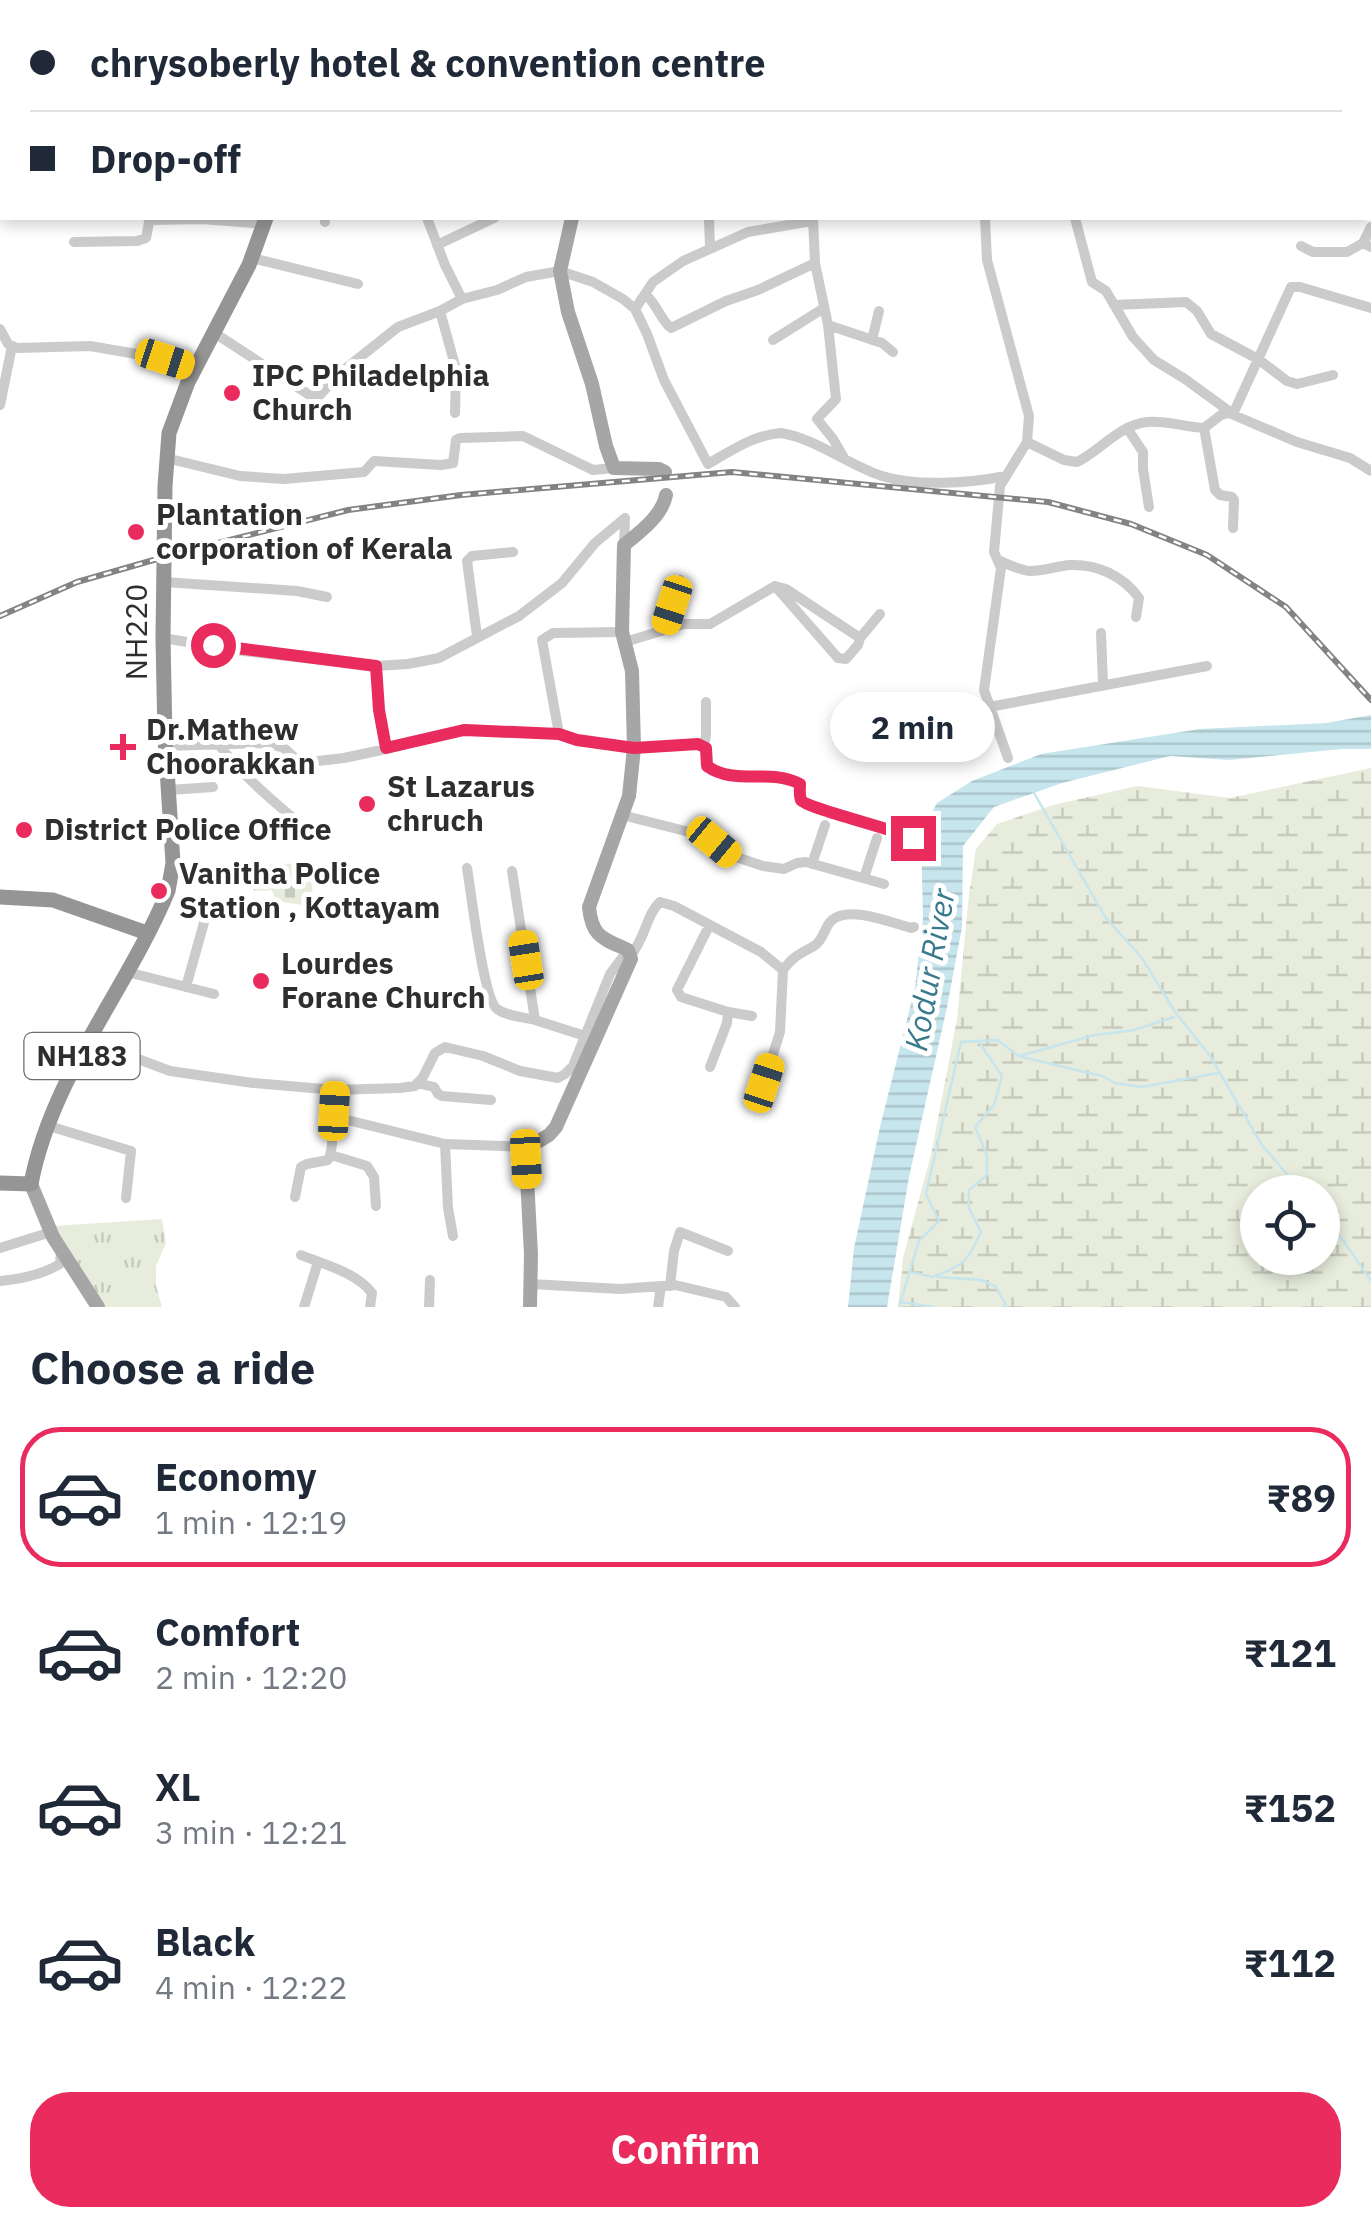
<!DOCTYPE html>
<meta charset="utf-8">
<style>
:root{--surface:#fff;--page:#f2f2f3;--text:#1f2937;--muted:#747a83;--line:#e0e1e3;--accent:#e92c5d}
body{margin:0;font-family:"IBM Plex Sans",sans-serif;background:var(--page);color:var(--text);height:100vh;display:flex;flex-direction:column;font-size:38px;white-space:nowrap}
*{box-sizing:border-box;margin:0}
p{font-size:32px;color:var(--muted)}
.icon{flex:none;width:55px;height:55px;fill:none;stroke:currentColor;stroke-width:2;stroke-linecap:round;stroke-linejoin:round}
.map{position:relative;height:1307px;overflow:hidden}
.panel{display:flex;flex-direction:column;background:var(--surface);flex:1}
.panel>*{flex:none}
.hud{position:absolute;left:0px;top:0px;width:1372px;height:220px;box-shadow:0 5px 15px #0003;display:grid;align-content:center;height:220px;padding:0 30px;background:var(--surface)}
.fabs{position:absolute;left:1240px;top:1175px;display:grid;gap:20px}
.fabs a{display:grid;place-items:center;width:100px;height:100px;border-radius:50%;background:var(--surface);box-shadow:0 5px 15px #0003;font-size:50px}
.end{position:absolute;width:45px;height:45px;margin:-22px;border:12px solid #e92c5d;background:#fff;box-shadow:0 0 0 5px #fff}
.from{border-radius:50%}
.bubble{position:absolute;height:70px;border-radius:35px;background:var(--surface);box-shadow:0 5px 15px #0003;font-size:32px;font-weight:700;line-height:70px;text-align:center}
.car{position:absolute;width:30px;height:60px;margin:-30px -15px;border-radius:12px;box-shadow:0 0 8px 2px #0007;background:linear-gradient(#f5c518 24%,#345 0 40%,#f5c518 0 76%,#345 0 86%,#f5c518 0)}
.hud b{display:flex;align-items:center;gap:35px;height:95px;font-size:38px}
.hud b+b{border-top:2px solid var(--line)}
.hud i{width:25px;height:25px;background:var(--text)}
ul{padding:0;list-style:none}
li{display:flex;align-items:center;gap:30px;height:140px;margin:0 20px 15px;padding:0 10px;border:5px solid transparent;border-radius:40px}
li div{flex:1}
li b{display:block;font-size:38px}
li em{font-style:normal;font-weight:700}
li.current{border-color:var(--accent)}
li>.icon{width:90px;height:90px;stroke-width:1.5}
h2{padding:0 30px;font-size:45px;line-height:120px}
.primary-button{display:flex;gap:20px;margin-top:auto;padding:20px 30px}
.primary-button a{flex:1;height:115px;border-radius:40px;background:var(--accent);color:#fff;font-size:40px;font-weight:700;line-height:115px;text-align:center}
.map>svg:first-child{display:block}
.grass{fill:url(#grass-tufts)}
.wetland{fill:url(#wetland-marsh);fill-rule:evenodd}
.cemetery{fill:url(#cemetery-stones)}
.water{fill:url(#water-rules)}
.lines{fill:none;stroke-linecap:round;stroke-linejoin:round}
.stream{stroke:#c7e5ec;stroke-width:2.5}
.minor{stroke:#cbcbcb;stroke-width:10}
.major{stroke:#a6a6a6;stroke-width:14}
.highway{stroke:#959595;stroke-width:15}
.rail-casing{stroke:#838383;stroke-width:6}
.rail{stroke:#fff;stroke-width:2.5;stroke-dasharray:8;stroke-linecap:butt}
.route{stroke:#e92c5d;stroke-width:12}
.poi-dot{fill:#e92c5d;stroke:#fff;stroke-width:4}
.labels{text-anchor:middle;stroke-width:10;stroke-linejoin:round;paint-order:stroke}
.shield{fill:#fff;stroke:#6d6d6d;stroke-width:2.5}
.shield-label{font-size:28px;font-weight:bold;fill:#2e2e2e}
.poi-label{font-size:30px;font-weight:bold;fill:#2e2e2e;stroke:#fff;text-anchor:start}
.street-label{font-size:30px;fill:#2e2e2e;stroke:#fff}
.water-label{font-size:32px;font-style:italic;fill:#387a8c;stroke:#fff}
</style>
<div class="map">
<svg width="1371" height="1307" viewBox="0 0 1371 1307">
<defs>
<pattern id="grass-tufts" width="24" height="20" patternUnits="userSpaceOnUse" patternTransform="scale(2.5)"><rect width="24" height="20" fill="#e7ecdc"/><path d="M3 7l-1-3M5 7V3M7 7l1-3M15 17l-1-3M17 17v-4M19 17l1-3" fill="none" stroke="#c6cbbd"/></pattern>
<pattern id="wetland-marsh" width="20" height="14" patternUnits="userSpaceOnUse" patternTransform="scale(2.5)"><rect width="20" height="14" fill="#e7ecdc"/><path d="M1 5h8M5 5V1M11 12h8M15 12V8" fill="none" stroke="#c6cbbd"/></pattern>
<pattern id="cemetery-stones" width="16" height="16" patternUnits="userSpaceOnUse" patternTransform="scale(2.5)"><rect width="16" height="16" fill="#e7ecdc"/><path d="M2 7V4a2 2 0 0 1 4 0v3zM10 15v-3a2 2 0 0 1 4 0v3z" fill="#c6cbbd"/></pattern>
<pattern id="water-rules" width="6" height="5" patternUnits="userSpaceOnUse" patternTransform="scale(2.5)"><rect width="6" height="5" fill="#c7e5ec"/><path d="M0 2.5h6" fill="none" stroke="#abc5cb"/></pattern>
</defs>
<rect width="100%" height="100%" fill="#fff"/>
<path class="grass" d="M162,1219L166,1243L156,1266V1286L162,1307H105L53,1226Z"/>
<path class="wetland" d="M1371,768V1307H898L903,1258L931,1155L957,1019L969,895L976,849L997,824L1053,805L1137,786L1230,798ZM1258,1192H1322V1258H1258Z"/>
<path class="cemetery" d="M309,863L314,902L310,906L276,901L272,890L254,891L250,865Z"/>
<path class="water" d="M1371,715V749H1342L1229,760L1170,756L1062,783L994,807L963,846L962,927L947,1007L909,1177L887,1307H848L854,1248L880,1127L915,988L923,918L921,832L937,803L972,781L1041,754L1200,729L1326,723Z"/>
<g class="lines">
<path class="stream" d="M1034,793L1105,917L1142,958L1175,1012L1210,1056L1262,1145L1302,1192
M1022,1057L1102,1076L1115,1083L1142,1087L1218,1073
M1322,1216L1343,1240L1371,1281
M909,1272L929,1276
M932,1277C964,1266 967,1262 981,1232L969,1208V1190L987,1175V1155L975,1127L994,1105L1002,1076L979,1042
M937,1277L981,1280L996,1287L1007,1307
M901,1302L933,1307
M899,1307L919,1241L939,1221L926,1194L961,1042L997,1040L1019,1056L1095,1035L1134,1030L1174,1017"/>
<path class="minor" d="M10,0L11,2
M699,0V2
M809,0V2
M1104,0V2
M485,2L486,0
M906,2V0
M1329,2V0
M0,39L2,38
M0,113H2
M1370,125L1371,127
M427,218L445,265L462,299
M709,218L710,248
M813,218L815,263L828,325L836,399L817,419L833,439L843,456
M985,218L987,260L1029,416L1027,442L1000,486L994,552L1001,568L984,690L1008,758
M1075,218L1092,282L1106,291L1133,337L1154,360L1185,379L1233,414L1291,287H1300L1371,308
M325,222V218
M1371,227L1363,243L1371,247
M74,242L137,241L146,238L149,222L151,220L202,219L264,224
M437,245L494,218
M1301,246L1313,252H1347L1363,243
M252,258L358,284
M645,294C657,304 660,319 671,328L726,301L758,290L815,263
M1114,305L1186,302L1197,311L1211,334L1258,359L1287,381L1297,384L1333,375
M635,309L653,282L683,261L748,232L812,221
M440,311L456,369L455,413
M828,325L882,343L893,352
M0,329L8,344L17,348L90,346L165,359L195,369
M213,332L311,396L320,395L340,373L398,327L440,311L462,299L497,290L526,277L560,271L593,282L623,299L635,309L647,334L664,380L708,464C732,450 754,435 781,433C817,439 848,465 882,476C917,487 970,483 1006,476
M773,340L824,308
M872,340L879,311
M0,405L12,346
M1127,428L1143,452V469L1149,507
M1204,428L1215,490L1220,495L1232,497L1234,500L1233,528
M1027,442L1064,460L1077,462C1100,451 1119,425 1147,422C1165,420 1185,427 1204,428L1221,415L1229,413L1297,442L1350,458L1371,471
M166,458L240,476L284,479L364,472L374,461L441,465L453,463L456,440L460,438L523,436L593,470L614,468
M1000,561C1010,565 1019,570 1030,571C1044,571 1057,566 1070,565C1098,564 1123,576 1139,598L1136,617
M164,582L297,591L327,597
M664,629L680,580
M1101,633L1103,684
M477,636L467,561L472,556L513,552
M163,638L234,650L376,666L408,664L439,658L519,616L562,583L595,543L625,518L624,545
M860,638L880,614
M625,642L684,624H710L775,586L786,589L854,634L860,638L858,645L846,659L838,658L775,586
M376,666L379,710L386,749L464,729L559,734L577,741L634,748L699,744L706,748L707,766C735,787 771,768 799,784C800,790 799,795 801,800C806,808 896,830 913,838
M989,707L1207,666
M559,734L542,640L553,633L622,632
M219,745C245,779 279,806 312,834
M165,746L266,743L284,748L300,763L344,758L386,749
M704,746L706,735V702
M169,790L213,787
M622,815L701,835L730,855L763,866L784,869L797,863L806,862L884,884
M812,864L825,825
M467,868C471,890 483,999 497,1009C506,1016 524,1017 535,1020
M512,871L535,1020L585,1036
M864,878L877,838
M709,926L677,990L681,997L728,1012L727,1023L710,1067
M631,955C646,937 646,915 660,902L674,906L761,952L783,970C792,957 801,953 814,946C824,940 824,927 832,920C849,905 892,923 911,928L914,927
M127,972L214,994
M186,987L205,919
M728,1012L752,1016
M90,1041L170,1071L253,1083L335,1090L400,1088L415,1086L423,1077L435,1053L445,1047L483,1056L520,1071L558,1078L565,1074L573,1066L610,974L628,950
M417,1083L434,1087L438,1094L442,1096L491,1100
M764,1083L780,1032L783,970
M335,1090L334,1111L339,1118L445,1144L529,1147
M49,1126L131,1151L126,1198
M445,1144L448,1208L453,1236
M331,1155L367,1166L374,1177L376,1206
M295,1197L301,1167L307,1164L328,1160C335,1147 330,1131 336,1117
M0,1248L51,1232
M301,1255C325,1265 356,1272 372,1293L370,1307
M0,1281C22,1279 41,1275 60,1264L61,1250
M531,1284L620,1289L675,1285L726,1297L735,1307
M670,1286L674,1251L680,1232L728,1251
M304,1307L318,1262
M429,1307L430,1280
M658,1307L661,1286"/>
<path class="major" d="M628,0L630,2
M593,2V0
M1032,2L1035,0
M572,218L560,271L568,312L592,384L606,446L614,468L659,469L665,472
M31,1184L53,1237L98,1307
M530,1307L531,1254L526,1159L529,1147L549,1135L556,1127L631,959L628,950C602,938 592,937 589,907L629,796L634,748L632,671L622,632L624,545C640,532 662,516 666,495"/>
<path class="highway" d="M300,2L301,0
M0,897L53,900L147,933
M0,1183L31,1184C51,1077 127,990 168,891L173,863L165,738L163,638L165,486L169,433L188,382L249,265L266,218"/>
<g class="rail-casing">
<path id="rail" d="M0,616L77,582L178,553L348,510L461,495L732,472L1048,502L1131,524L1207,555L1286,607L1371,700"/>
</g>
<use href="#rail" class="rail"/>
</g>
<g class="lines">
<path class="route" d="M213,645L376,666L379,710L386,748L464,730L559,734L577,740L634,748L698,744L706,748L707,766C735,786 770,768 800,784C800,789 799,795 801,800C806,808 896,830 913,838"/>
</g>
<g class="poi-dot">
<circle cx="232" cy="393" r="10"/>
<circle cx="136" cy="532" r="10"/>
<path d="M118 732h10v10h10v10h-10v10h-10v-10h-10v-10h10z"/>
<circle cx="367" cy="804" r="10"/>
<circle cx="24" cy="830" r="10"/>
<circle cx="159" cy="891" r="10"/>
<circle cx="261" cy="981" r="10"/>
</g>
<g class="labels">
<rect class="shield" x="24.5" y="1033" width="115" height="46" rx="8"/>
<g class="shield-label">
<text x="82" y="1066">NH183</text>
</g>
<g class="poi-label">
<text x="252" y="386">IPC Philadelphia<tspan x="252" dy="34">Church</tspan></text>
<text x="156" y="525">Plantation<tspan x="156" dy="34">corporation of Kerala</tspan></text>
<text x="146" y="740">Dr.Mathew<tspan x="146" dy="34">Choorakkan</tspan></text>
<text x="387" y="797">St Lazarus<tspan x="387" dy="34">chruch</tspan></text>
<text x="44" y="840">District Police Office</text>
<text x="179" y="884">Vanitha Police<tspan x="179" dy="34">Station , Kottayam</tspan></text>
<text x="281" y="974">Lourdes<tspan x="281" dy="34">Forane Church</tspan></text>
</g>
<g class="street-label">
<text transform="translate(137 632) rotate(-90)" y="10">NH220</text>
</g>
<g class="water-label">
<text transform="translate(930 970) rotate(-80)" y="11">Kodur River</text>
</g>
</g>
</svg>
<div class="fabs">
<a><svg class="icon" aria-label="locate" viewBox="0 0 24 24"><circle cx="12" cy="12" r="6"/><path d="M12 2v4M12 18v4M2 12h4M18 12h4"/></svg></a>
</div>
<i class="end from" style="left:213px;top:645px"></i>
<i class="end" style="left:913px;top:838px"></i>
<div class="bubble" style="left:830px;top:692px;width:165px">2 min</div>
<i class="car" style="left:165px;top:359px;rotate:108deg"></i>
<i class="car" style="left:672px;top:605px;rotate:198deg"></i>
<i class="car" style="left:714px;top:842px;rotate:130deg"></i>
<i class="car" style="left:526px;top:960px;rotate:351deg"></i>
<i class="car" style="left:764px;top:1083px;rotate:18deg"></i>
<i class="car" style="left:334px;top:1111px;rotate:3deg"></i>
<i class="car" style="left:526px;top:1159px;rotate:177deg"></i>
<div class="hud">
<b><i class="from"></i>chrysoberly hotel &amp; convention centre</b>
<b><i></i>Drop-off</b>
</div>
</div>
<section class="panel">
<h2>Choose a ride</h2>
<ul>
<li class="current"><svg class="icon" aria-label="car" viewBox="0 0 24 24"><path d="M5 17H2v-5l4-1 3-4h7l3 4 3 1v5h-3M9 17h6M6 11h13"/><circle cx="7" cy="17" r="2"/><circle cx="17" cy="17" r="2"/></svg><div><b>Economy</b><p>1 min · 12:19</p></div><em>₹89</em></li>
<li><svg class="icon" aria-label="car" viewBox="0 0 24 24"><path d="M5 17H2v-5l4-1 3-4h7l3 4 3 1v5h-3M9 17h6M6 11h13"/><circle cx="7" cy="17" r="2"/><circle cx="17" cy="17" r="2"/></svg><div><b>Comfort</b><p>2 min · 12:20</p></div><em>₹121</em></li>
<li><svg class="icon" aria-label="car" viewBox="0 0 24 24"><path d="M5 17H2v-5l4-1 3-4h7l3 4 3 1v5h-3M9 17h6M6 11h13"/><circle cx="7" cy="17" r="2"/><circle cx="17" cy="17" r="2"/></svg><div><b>XL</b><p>3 min · 12:21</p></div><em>₹152</em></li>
<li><svg class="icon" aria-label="car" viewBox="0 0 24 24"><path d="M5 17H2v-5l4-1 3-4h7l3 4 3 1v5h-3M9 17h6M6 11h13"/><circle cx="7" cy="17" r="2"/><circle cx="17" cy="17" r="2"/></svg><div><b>Black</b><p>4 min · 12:22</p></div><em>₹112</em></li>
</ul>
<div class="primary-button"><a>Confirm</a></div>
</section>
